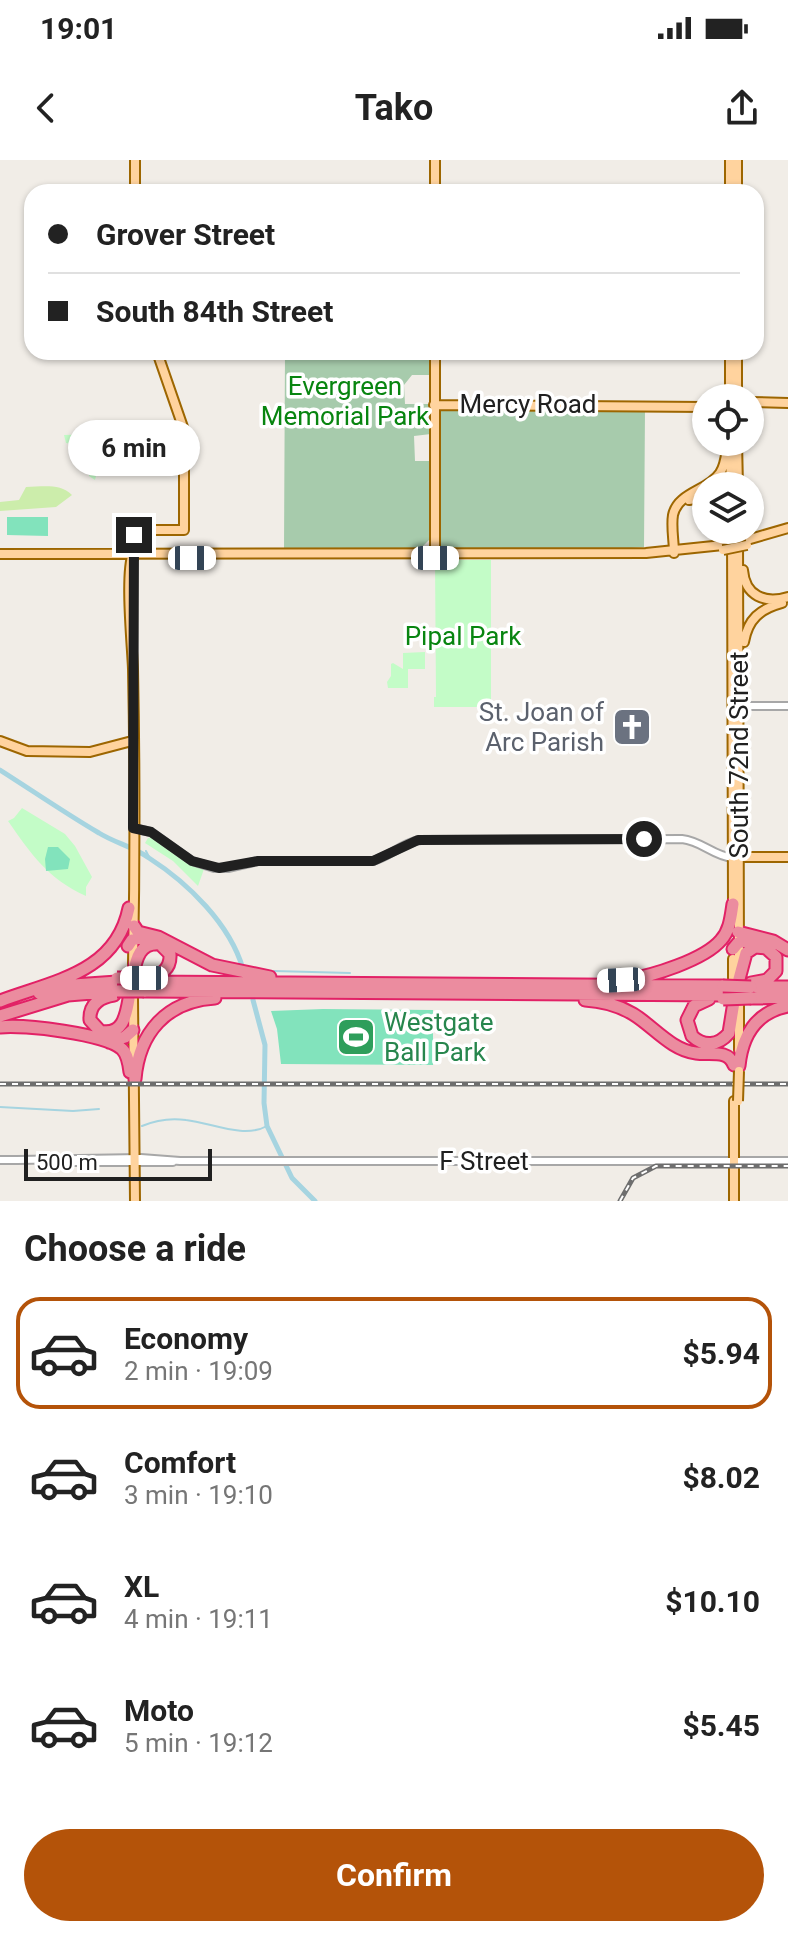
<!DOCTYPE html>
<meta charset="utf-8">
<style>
:root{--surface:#fff;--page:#f6f6f6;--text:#222;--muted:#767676;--line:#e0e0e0;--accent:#b45309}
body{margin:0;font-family:Roboto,sans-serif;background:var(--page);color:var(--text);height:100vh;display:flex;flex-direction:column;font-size:30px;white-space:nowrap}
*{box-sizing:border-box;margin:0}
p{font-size:26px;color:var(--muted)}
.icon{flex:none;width:44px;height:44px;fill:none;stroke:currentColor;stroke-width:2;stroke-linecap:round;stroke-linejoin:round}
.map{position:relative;height:1041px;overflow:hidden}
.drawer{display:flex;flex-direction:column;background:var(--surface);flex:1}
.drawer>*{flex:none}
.guide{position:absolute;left:24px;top:24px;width:740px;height:176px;border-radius:24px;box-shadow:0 2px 6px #0004;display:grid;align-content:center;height:176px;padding:0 24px;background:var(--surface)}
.fabs{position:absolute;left:692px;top:224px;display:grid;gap:16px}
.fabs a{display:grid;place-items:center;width:72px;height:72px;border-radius:50%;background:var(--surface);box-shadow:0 2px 6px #0004;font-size:40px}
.scale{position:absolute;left:24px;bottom:20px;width:188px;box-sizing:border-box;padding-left:8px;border:4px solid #202020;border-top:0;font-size:22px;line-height:28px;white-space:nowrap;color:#202020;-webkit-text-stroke:6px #fff;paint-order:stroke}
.end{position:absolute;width:36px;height:36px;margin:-18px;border:10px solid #202020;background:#fff;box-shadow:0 0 0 4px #fff}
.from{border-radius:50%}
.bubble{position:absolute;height:56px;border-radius:28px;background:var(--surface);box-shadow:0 2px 6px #0004;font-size:26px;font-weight:700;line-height:56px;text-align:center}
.car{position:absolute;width:24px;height:48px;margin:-24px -12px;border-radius:10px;box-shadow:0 0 6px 2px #0007;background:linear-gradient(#fff 24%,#345 0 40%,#fff 0 76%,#345 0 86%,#fff 0)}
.guide b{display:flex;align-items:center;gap:28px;height:76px;font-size:30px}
.guide b+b{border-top:2px solid var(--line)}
.guide i{width:20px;height:20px;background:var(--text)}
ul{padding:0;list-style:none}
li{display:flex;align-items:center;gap:24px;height:112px;margin:0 16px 12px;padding:0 8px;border:4px solid transparent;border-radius:24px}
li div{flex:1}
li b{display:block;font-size:30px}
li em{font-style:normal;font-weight:700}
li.on{border-color:var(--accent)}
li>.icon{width:72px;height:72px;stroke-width:1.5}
h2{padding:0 24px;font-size:36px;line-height:96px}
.cta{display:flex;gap:16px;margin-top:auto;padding:16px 24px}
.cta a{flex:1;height:92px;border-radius:48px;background:var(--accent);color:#fff;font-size:32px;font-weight:700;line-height:92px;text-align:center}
.status{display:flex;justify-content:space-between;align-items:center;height:56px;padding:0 40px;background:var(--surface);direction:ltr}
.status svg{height:22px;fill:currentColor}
header{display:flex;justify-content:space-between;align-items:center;height:104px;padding:0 24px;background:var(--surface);font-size:36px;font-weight:700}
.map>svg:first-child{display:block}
.grass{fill:#ccedab}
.cemetery{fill:#a7cbac;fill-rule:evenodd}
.park{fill:#c3fcc7}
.pitch{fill:#82e3bc}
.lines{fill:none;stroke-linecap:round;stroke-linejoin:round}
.stream{stroke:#a6d4e0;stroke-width:2}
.river{stroke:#a6d4e0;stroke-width:5}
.minor-casing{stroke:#a7a7a7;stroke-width:10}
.major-casing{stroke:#9d6600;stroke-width:12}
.highway-casing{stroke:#e22166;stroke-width:15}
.minor{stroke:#fff;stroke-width:6}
.major{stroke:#ffd39e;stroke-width:8}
.highway{stroke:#eb8c9f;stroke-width:11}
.rail-casing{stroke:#6e6e6e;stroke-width:5}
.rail{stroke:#fff;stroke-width:2;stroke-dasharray:6;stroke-linecap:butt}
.major-bridge-casing{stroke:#9d6600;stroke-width:12;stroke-linecap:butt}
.highway-bridge-casing{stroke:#e22166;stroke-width:15;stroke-linecap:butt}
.major-bridge{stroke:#ffd39e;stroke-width:8}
.highway-bridge{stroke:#eb8c9f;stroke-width:11}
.route{stroke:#202020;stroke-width:10}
.labels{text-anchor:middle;stroke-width:7;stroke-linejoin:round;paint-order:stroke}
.park-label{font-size:26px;fill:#088510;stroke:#fff}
.street-label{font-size:26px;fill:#202020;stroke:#fff}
.worship-label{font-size:26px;fill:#5b616d;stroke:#fff;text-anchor:end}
.leisure-label{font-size:26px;fill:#27864d;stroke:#fff;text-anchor:start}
</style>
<div class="status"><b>19:01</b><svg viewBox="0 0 49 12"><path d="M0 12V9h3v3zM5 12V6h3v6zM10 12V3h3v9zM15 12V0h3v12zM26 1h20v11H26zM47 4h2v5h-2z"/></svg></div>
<header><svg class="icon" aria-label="back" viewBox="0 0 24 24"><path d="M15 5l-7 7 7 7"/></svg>Tako<svg class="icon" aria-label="share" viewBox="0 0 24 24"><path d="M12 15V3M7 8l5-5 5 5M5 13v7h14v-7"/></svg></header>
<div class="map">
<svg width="788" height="1041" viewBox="0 0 788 1041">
<rect width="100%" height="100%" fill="#f1ede7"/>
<path class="grass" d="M26,327C42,327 60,323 72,335L56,347L0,351V342L19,340Z"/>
<path class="cemetery" d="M285,192H431V274L414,276L415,301H431V378L419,390H284ZM412,215H430L431,244H405L404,225Z
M439,248L645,250L644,387L608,390H441L438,381Z"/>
<path class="park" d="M96,274V316L95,320L89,316L90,299L79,298L82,295L80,286L66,283L64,275Z
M435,400H491V547H434V537H436Z
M425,492V509H408V528H388L387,522L391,516V504L393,503L403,509V493Z
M22,648L65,674L75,686L92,717L86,727V736C48,719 31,694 8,661L14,658Z
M152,677L184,699L204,709L198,726L173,701L145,683L148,678Z"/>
<path class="pitch" d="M7,357H48V376L7,375Z
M48,687H58L70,699L68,709L46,711L45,699Z
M323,849L433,850V905L281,904L277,869L271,851Z"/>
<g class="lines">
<path class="stream" d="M146,691L149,697
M274,811L350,813
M0,947L73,951L99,949
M142,966C156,960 172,958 186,960C212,963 244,979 267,966"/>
<path class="river" d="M0,610C33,631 65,653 99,673C115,683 134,687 149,698C188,723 230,764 243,809
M253,840L265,885L264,943L267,966L292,1018L315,1041"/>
<g class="minor-casing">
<path id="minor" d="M736,546H788
M133,668L151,672L192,701L214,708H229L258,701H373C391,696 403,682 421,680L682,679C702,681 713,696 733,698
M0,1000H17
M17,1000L141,998L180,1001H788
M44,1002H173"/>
</g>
<g class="major-casing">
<path id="major" d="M435,0V32
M730,0V32
M135,32V0
M737,32V0
M737,192V238
M730,238V192
M750,242L788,243
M434,245L706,247
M737,282L738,326
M730,295L731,326
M689,340L706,337
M732,370L733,749
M738,370L739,809
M747,380L788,368
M674,393C674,381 671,367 673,355C678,332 708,331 720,313C726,304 726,293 728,282
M0,394L646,393L723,385
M134,397V370H184V270L157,192
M435,397V192
M743,410C745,436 765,444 788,437
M744,482C748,459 760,449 782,443
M0,581L27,591L90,592L132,581
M737,697H788
M733,799V820
M133,804C135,705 135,608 133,509C132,483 125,415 133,393
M133,838L135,1041
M739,890V841
M734,941V1041"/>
</g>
<g class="highway-casing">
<path id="highway" d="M134,766L138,772L158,777L212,805L270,817
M738,772L773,781L788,790
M128,786L132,780L147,776
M733,789L738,783L753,779
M133,815C136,798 140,782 160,784L170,794C171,809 161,816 147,817
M739,819L746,793L755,787L766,788L776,797V811L767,820L751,823
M626,820C652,816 704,800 721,780C730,770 731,757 733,744
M144,822L723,826
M757,827H788
M144,831L723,835
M39,833L74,825L117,822
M114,835C100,837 89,844 90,860L100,871C122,876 126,857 129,839
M751,838L788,837
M709,839L694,846L687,860L692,876C704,887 718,886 729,873L734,842
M585,840C601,841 618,845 633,854C653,866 671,890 696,893C710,895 728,889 734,905
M0,841C53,821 116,813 129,748
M0,856L68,835L117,831
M0,867C23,864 106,874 122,889C128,895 129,904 130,912
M109,882L125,877L133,870
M739,906C742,876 756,852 788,846
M135,919C139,873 166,841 215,838"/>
</g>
<use href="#minor" class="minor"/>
<use href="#major" class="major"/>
<use href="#highway" class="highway"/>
<g class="rail-casing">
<path id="rail" d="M0,924H788
M620,1041L633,1018L656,1006H788"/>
</g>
<use href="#rail" class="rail"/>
<g class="major-bridge-casing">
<path id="major-bridge" d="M723,390L747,385
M738,941L739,911"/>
</g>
<g class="highway-bridge-casing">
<path id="highway-bridge" d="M117,818H144
M723,826L751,827
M117,831H144
M723,839L751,838"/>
</g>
<use href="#major-bridge" class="major-bridge"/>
<use href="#highway-bridge" class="highway-bridge"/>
</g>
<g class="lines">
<path class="route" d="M134,375L133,668L151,672L192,701L219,708L258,701H373L418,680L644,679"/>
</g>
<defs>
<g id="church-square" transform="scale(2)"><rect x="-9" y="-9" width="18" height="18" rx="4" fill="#6b7280" stroke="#fff"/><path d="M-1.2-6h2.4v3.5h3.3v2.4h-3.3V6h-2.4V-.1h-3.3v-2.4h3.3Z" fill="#fff"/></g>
<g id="stadium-square" transform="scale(2)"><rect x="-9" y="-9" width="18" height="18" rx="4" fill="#2e9e5b" stroke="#fff"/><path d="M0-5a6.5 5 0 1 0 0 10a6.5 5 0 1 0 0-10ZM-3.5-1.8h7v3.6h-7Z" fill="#fff"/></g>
</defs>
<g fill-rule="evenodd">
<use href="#church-square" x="632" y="567"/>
<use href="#stadium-square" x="356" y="877"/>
</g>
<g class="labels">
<g class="park-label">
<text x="345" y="235">Evergreen<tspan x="345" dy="30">Memorial Park</tspan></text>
<text x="463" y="485">Pipal Park</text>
</g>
<g class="street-label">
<text x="528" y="253">Mercy Road</text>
<text transform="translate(739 595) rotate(-90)" y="9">South 72nd Street</text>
<text x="484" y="1010">F Street</text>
</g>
<g class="worship-label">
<text x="604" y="561">St. Joan of<tspan x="604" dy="30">Arc Parish</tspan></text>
</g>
<g class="leisure-label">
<text x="384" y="871">Westgate<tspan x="384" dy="30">Ball Park</tspan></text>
</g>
</g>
</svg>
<div class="fabs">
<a><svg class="icon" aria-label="locate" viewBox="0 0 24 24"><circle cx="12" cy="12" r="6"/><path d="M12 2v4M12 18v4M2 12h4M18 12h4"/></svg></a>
<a><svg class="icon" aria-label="layers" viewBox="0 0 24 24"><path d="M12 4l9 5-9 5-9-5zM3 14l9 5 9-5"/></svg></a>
</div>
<div class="scale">500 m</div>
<i class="end from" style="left:644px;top:679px"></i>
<i class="end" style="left:134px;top:375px"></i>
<div class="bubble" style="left:68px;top:260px;width:132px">6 min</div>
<i class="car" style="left:192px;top:398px;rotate:90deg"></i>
<i class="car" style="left:435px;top:398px;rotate:90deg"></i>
<i class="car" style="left:144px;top:818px;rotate:270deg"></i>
<i class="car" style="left:621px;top:820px;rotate:267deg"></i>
<div class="guide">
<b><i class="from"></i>Grover Street</b>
<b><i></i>South 84th Street</b>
</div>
</div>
<section class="drawer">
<h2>Choose a ride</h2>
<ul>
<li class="on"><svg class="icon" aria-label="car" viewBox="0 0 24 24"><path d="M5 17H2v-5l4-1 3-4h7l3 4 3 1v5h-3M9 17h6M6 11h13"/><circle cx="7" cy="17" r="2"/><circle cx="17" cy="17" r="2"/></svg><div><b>Economy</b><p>2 min · 19:09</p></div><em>$5.94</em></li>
<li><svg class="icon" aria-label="car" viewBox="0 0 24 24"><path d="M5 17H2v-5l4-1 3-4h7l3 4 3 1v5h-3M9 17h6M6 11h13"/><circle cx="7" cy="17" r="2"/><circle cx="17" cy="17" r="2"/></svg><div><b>Comfort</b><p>3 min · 19:10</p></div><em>$8.02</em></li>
<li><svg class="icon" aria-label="car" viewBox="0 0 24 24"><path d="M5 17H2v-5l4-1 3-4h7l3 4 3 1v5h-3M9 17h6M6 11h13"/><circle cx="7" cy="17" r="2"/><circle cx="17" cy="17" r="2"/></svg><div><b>XL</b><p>4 min · 19:11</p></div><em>$10.10</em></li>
<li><svg class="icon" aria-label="car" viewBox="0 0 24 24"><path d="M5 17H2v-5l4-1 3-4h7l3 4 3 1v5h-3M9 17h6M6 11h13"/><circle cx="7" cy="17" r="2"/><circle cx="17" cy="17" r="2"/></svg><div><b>Moto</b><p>5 min · 19:12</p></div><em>$5.45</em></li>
</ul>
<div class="cta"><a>Confirm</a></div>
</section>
